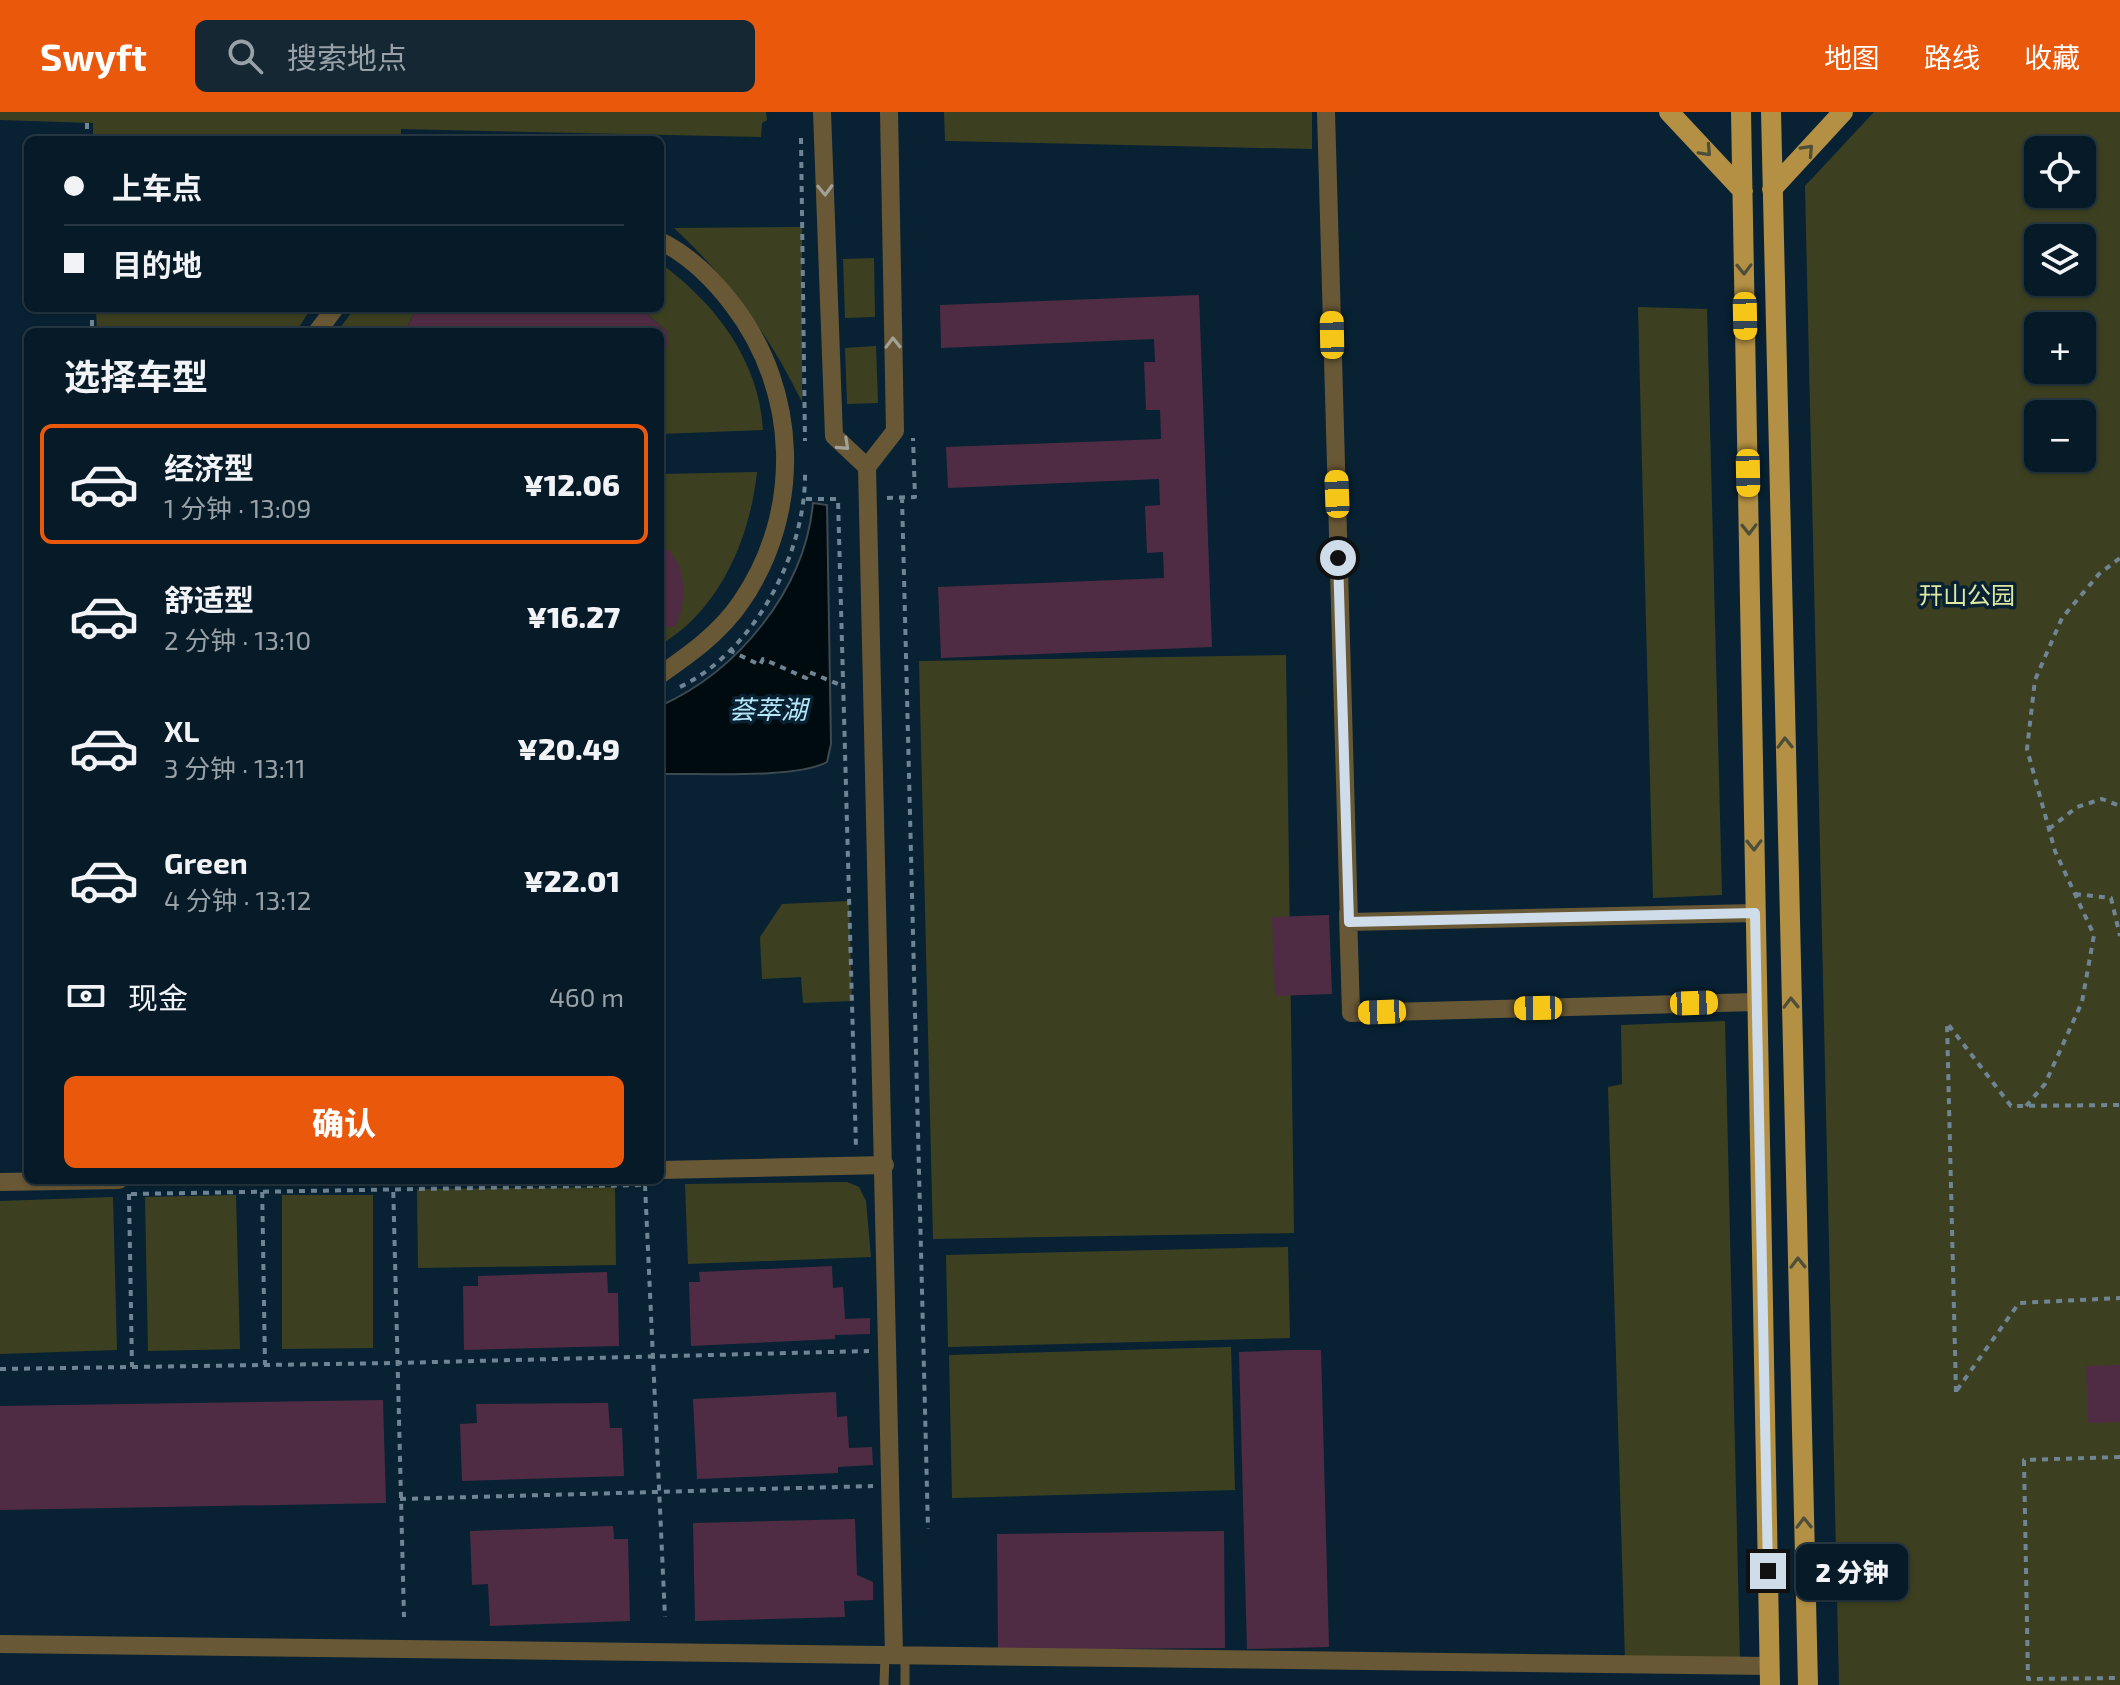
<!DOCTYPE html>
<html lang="zh">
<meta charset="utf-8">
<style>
:root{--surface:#061a27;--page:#142733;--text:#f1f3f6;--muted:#98a1a7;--line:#273844;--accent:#ea580c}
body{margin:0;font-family:"Exo 2","Noto Sans SC",sans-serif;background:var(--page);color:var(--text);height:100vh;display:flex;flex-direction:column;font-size:30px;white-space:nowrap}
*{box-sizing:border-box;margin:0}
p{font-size:26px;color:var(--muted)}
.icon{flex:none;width:44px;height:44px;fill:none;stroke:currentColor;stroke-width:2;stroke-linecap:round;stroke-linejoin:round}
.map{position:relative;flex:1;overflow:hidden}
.side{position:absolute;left:24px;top:216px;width:640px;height:856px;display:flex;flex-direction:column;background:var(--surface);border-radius:12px;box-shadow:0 2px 6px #0004,0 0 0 2px var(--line)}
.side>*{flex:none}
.banner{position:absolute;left:24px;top:24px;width:640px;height:176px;border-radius:12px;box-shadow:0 2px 6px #0004,0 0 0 2px var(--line);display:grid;align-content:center;height:176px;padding:0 40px;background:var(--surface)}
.tools{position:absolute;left:2024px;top:24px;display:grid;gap:16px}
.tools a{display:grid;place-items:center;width:72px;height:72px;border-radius:12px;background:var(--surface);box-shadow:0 2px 6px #0004,0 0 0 2px var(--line);font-size:40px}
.end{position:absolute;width:36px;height:36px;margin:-18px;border:10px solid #cedde9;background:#111;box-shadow:0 0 0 4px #111}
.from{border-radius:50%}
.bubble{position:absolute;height:56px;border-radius:12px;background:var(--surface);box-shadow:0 2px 6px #0004,0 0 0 2px var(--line);font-size:26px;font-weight:800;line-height:56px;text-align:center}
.car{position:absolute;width:24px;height:48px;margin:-24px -12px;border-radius:10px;box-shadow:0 0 6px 2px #0007;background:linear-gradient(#f5c518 24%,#345 0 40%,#f5c518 0 76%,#345 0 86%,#f5c518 0)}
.banner b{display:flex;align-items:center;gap:28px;height:76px;font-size:30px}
.banner b+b{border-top:2px solid var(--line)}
.banner i{width:20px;height:20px;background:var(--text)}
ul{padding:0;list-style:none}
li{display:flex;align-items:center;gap:24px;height:120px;margin:0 16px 12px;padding:0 24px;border:4px solid transparent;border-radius:12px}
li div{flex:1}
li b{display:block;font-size:30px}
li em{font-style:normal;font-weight:800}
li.selected{border-color:var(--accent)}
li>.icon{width:72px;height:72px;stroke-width:1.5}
h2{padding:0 40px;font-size:36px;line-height:96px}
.pay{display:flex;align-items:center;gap:20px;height:88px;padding:0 40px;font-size:30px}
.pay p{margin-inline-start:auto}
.primary-button{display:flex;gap:16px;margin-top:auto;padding:16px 40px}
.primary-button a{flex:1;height:92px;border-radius:12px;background:var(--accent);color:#fff;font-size:32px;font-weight:800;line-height:92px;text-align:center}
header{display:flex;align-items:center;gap:48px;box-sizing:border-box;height:112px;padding:0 40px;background:var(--accent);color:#fff}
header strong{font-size:38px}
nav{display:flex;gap:44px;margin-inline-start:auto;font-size:28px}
.search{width:560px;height:72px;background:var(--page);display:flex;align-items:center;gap:20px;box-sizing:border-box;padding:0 28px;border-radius:12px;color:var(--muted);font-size:30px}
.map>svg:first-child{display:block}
.green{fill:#3c4020;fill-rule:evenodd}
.water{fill:#000b10;stroke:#3e4a51;stroke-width:2}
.building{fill:#4f2c43}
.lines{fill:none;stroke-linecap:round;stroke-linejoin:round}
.path{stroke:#708593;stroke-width:4;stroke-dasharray:6 6;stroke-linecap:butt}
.lane{stroke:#695835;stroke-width:9}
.street{stroke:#695835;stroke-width:18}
.primary{stroke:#b39043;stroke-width:20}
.oneway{stroke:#4c4e3a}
.oneway2{stroke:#a1a198}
.route{stroke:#cedde9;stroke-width:10}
.labels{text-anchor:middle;stroke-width:7;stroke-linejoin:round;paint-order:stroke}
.park-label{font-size:24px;fill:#dfe8a0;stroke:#082234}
.water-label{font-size:26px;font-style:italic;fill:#b5e6f7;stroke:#082234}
</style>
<header>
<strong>Swyft</strong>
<div class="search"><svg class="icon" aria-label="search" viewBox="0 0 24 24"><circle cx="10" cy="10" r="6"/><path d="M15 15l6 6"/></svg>搜索地点</div>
<nav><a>地图</a><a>路线</a><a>收藏</a></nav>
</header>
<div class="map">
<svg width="2120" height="1573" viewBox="0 0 2120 1573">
<rect width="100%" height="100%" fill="#082234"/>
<path class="green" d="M0,0H766L767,8L762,11L761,25L401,17V28H93V11L0,8Z
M944,0H1312V37L945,29Z
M1874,0H2120V1573H1839L1805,74ZM2038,38H2082V82H2038ZM2038,126H2082V170H2038ZM2038,214H2082V258H2038ZM2038,302H2082V346H2038Z
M802,115V290C769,223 728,166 674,116Z
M874,146L875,205L845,206L843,147Z
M660,151C715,191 759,248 763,318L660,322V237H667V219L650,205L645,196H660Z
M1638,195L1707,197L1722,783L1653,786Z
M96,196H311L296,220H97Z
M355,196H416L405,220H337Z
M876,234L878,291L847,292L845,236Z
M757,360C750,426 720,498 660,533V362Z
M1286,543L1294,1121L933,1127L919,549Z
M849,789L852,889L803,891L801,865L762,867L760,825L782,792Z
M1725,909L1740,1550L1625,1548L1608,975L1622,972L1621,913Z
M847,1070L859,1075L866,1089L871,1145L688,1152L685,1072Z
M615,1075L616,1153L418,1156L417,1077Z
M236,1083L240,1237L148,1239L145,1085Z
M282,1083H373V1236L282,1237Z
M113,1085L117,1238L0,1242V1089Z
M1288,1135L1290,1226L948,1235L946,1143Z
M1231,1235L1235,1378L952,1386L949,1243Z"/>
<path class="water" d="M813,391L827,393L831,632L827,650C798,667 698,661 660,662V594C738,559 805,478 813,391Z"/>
<path class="building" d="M1199,183L1212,535L941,546L938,475L1164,466L1163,440L1147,441L1145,394L1160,393L1159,367L948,376L946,335L1161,327L1160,298H1146L1144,250H1155L1154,227L941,236L940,193Z
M416,196H645L650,205L667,219V237H660V220H405Z
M660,430L672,442L681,458L684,477L682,496L675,515L660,516Z
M1329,803L1332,882L1275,884L1272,805Z
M832,1154L833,1176L843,1175L845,1207L870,1206V1222L835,1223V1227L691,1234L689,1170H700L699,1160Z
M607,1160L608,1181H618L619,1234L464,1238L463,1174H478V1164Z
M1293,1238H1321L1329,1535L1247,1537L1239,1240Z
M2120,1253V1310L2088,1311L2086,1254Z
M836,1280L837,1305L847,1304L849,1336L872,1335L873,1353L838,1355V1361L697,1367L693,1287Z
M383,1288L386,1391L0,1398V1294Z
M608,1291L610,1316H622L624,1364L462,1369L460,1312L477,1311L476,1292Z
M855,1407L857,1463L873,1470V1488L844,1489L845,1505L695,1509L693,1411Z
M613,1414L614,1427H628L630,1509L490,1514L488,1472L472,1473L470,1419Z
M1224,1419L1225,1536L998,1538L997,1422Z"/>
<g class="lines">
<path class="path" d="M87,11V28
M801,26L805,329
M92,196V220
M902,385L928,1417
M887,386L915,385L913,326
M806,387H838L856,1036
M729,538L760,553L763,547L806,566L809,560L843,574
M680,575C756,538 807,439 805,358
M2049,717L2077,695L2102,687L2120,694
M2075,782L2111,786L2120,824
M2026,994L2045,972L2082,890L2094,823L2055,739L2027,637L2035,568L2062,506L2099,462L2120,446
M262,1068L265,1253
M393,1068L404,1505
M645,1073L665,1505
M129,1082L132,1255
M131,1082L647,1073
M0,1257L396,1251L869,1239
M1957,1278L2019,1191L2120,1186
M1956,1280L1947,911L2011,994L2120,993
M2120,1345L2024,1348L2028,1567L2120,1566
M400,1387L873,1374"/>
<path class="lane" d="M884,1573L885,1542
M905,1573V1542"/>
<path class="street" d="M822,0L834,324L867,355
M889,0L895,319L867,355L894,1542
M1326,0L1349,810L1755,801
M660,129C689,143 714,168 733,193C799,279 803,400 741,490C720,521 690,542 660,563
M317,220L335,196
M1348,801L1351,901L1756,890
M660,1058L885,1053
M0,1070L119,1068
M0,1532L1770,1554"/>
<path class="primary" d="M1669,0L1743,79
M1741,0L1770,1573
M1771,0L1808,1573
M1772,77L1843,0"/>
</g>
<defs><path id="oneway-chevron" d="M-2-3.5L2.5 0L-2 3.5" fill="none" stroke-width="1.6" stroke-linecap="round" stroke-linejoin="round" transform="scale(2)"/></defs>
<g class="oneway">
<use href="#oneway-chevron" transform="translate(1808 38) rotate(-47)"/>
<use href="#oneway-chevron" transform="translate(1706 39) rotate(47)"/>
<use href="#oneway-chevron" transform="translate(1744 157) rotate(89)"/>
<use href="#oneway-chevron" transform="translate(1749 417) rotate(89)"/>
<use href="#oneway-chevron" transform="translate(1785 631) rotate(-91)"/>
<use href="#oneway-chevron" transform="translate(1754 733) rotate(89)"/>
<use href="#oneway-chevron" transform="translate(1791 891) rotate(-91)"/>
<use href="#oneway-chevron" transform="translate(1798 1151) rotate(-91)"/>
<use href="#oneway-chevron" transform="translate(1804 1411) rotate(-91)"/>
</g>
<g class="oneway2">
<use href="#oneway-chevron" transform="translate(825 78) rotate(88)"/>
<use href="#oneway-chevron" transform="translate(893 231) rotate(-91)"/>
<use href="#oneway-chevron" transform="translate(844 333) rotate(43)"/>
</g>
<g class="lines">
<path class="route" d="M1338,446L1349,810L1755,801L1768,1459"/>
</g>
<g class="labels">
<g class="park-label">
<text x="1967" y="492">幵山公园</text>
</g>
<g class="water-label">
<text x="768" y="607">荟萃湖</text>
</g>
</g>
</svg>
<div class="tools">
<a><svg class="icon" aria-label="locate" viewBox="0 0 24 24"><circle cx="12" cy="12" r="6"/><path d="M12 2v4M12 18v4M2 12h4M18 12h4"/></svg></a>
<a><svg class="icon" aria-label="layers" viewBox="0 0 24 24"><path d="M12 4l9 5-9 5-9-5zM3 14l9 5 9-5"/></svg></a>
<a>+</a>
<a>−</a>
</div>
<i class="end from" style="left:1338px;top:446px"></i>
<i class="end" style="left:1768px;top:1459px"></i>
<div class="bubble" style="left:1796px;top:1432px;width:112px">2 分钟</div>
<i class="car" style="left:1745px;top:204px;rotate:179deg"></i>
<i class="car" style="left:1332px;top:223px;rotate:359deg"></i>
<i class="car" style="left:1748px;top:361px;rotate:179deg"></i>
<i class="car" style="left:1337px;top:382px;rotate:358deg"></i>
<i class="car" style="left:1694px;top:891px;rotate:88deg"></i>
<i class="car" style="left:1538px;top:896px;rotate:269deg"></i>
<i class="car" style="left:1382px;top:900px;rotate:268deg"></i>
<div class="banner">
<b><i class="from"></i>上车点</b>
<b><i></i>目的地</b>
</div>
<section class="side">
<h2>选择车型</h2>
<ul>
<li class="selected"><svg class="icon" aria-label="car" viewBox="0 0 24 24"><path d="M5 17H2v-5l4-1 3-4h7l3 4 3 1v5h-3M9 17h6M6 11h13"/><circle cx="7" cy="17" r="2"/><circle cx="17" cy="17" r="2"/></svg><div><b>经济型</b><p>1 分钟 · 13:09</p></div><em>¥12.06</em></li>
<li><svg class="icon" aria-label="car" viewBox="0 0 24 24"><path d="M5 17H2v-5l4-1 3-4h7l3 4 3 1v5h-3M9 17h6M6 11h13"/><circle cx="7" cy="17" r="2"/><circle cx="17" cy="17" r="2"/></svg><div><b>舒适型</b><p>2 分钟 · 13:10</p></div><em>¥16.27</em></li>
<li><svg class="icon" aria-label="car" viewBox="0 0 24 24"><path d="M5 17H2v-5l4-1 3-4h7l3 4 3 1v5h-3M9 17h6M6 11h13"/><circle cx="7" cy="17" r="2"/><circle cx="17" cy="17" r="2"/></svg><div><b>XL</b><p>3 分钟 · 13:11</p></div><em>¥20.49</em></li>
<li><svg class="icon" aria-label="car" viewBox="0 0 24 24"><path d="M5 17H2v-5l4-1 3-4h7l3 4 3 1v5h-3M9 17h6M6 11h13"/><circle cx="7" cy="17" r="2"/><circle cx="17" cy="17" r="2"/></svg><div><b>Green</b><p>4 分钟 · 13:12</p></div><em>¥22.01</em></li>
</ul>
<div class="pay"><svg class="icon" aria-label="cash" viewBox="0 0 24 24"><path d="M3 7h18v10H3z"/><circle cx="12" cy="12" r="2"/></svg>现金<p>460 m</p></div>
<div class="primary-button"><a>确认</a></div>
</section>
</div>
